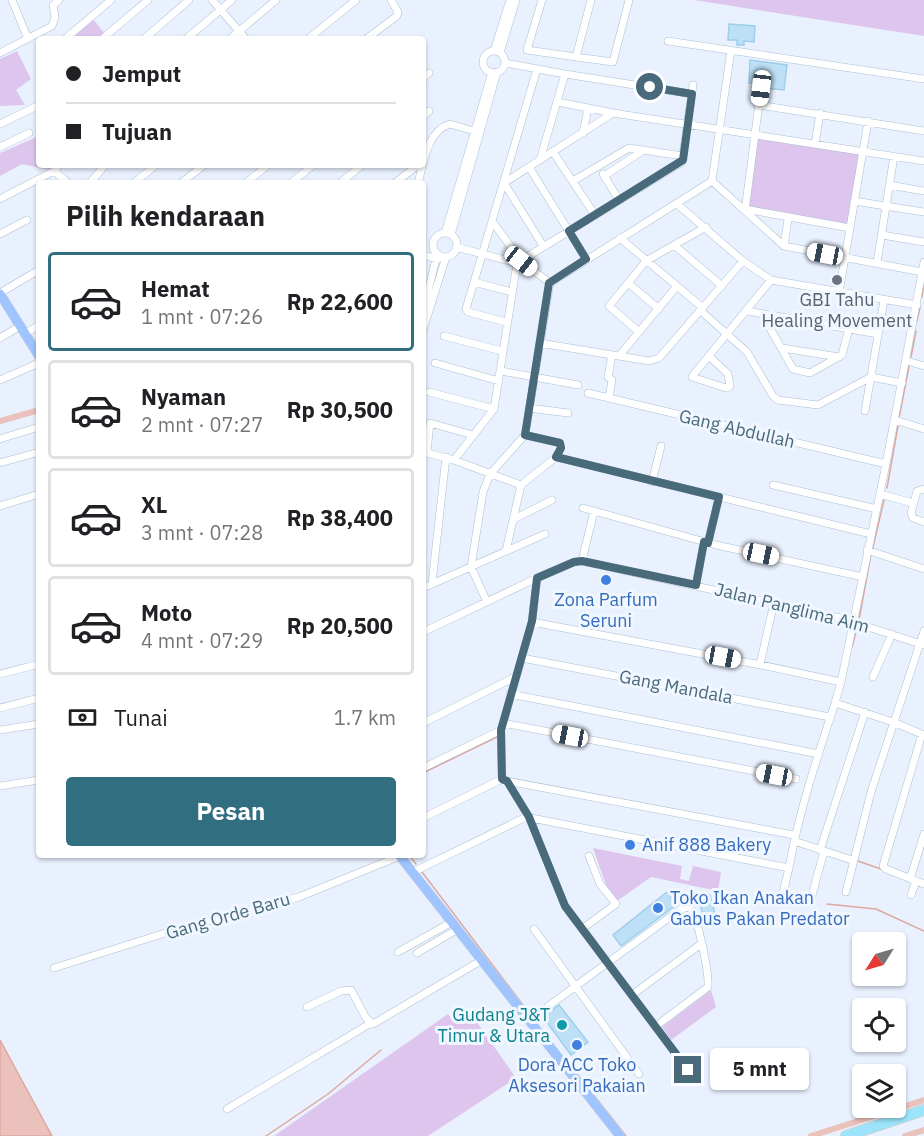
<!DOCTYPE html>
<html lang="id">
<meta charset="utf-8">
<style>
:root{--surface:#fff;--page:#f2f2f2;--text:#202124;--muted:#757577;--line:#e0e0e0;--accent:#316e80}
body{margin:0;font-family:"IBM Plex Sans",sans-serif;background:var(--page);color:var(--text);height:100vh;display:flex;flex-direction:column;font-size:22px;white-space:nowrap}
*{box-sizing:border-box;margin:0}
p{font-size:20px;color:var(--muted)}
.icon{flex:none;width:33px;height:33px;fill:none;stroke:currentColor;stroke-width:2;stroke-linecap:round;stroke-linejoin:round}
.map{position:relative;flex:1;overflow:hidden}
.drawer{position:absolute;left:36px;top:180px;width:390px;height:678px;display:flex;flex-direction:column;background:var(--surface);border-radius:6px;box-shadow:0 2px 4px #0004}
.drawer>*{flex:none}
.banner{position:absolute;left:36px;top:36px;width:390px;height:132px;border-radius:6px;box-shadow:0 2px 4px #0004;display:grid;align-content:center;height:132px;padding:0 30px;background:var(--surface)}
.needle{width:39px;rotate:233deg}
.buttons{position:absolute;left:852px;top:932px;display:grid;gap:12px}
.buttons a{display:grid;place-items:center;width:54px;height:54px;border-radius:6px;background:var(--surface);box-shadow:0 2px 4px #0004;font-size:30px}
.end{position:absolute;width:27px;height:27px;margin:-14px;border:8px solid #496a7b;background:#fff;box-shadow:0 0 0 3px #fff}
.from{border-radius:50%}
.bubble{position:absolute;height:42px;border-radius:6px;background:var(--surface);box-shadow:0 2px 4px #0004;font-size:20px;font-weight:700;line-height:42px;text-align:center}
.car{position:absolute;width:18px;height:36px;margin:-18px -9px;border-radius:8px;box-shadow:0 0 4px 2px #0007;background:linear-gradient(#fff 24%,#345 0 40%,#fff 0 76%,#345 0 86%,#fff 0)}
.banner b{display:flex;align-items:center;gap:21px;height:57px;font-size:22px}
.banner b+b{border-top:2px solid var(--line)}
.banner i{width:15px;height:15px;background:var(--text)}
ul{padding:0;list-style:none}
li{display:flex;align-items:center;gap:18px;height:99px;margin:0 12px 9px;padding:0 18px;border:3px solid var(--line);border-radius:6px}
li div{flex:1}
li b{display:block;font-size:22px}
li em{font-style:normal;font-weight:700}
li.on{border-color:var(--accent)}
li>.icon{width:54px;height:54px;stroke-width:1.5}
h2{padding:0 30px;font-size:27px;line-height:72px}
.pay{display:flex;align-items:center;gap:15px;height:66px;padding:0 30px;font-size:22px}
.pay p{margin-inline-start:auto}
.action{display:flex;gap:12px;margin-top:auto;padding:12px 30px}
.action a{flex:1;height:69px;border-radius:6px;background:var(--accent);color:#fff;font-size:24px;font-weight:700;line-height:69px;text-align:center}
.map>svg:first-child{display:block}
.green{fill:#ddc5ee}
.water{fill:#eac1bb;stroke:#dda8a0;stroke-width:1.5}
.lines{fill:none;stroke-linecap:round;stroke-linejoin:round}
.stream{stroke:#dda8a0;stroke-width:1.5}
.canal{stroke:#eac1bb;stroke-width:6}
.building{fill:#bee0f6;stroke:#9dceea;stroke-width:1.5}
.minor-casing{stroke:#a9c0cf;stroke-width:8}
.major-casing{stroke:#c8d2d7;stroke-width:10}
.highway-casing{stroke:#c8d2d7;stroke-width:12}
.minor{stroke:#fff;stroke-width:7}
.major{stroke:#9fc4ff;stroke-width:9}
.highway{stroke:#9be4fc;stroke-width:10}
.route{stroke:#496a7b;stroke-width:8}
.worship-dot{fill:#6b7280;stroke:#f1f7ff;stroke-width:2}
.shop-dot{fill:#3f7fe0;stroke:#f1f7ff;stroke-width:2}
.culture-dot{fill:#0f9aa8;stroke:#f1f7ff;stroke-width:2}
.labels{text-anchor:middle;stroke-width:6;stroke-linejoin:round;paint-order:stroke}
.worship-label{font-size:18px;fill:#5b616d;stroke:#f1f7ff}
.street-label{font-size:18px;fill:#496a7b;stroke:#f1f7ff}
.shop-label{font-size:18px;fill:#366cbe;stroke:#f1f7ff}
.culture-label{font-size:18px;fill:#0d838f;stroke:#f1f7ff;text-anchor:end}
</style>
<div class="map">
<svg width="924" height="1136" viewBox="0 0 924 1136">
<rect width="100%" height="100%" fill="#e9f1fe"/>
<path class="green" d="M694,0H924V36Z
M93,19L105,34L99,39H69Z
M17,51L31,79L16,90L25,105L0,106V59Z
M39,136V165H54V171L22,164L0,176V153Z
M758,137L860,154L848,225L747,208Z
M593,848L682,866L680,879L689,881L693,866L721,872L718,891L651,877L617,901L607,888Z
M711,990L716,1007L671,1040L662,1027Z
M467,1008L516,1078L428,1136H274L448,1014L452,1020Z"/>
<path class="water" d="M0,1040L52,1136H0Z"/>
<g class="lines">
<path class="stream" d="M922,297L924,284
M917,321L920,307
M911,357L916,331
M899,418L909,366
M887,488L898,426
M873,547L884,500
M859,620L871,554
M852,647L857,628
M423,773L499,736
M409,855L416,864
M858,861L881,869
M422,872L523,1005
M827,904L876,909L924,931
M577,1074L626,1136
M266,1136L328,1094L381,1050"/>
<path class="canal" d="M0,421L39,410
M811,1136L924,1100
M905,1136L924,1130"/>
</g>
<path class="building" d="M729,24L755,26L754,42L744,41V45H737V40H728Z
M750,60L787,65L784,90L766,88L762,83H749Z
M667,892L676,905L621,946L613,935Z
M710,895L716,918L705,921L698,898Z
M559,1005L588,1042L571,1055L543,1017Z"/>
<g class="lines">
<g class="minor-casing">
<path id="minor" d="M12,0L28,39
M212,0L246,39
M542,0L527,50L576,57
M591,0L576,57L613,62L629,0
M65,39L111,0
M102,39L148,0
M144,39L189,0
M186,39L232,0
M230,39L276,0
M308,39L356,0
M366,39L397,16L398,12L391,0
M668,41L924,79
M494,51L510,0
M483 62a11 11 0 1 1 22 0a11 11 0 1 1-22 0Z
M0,53L52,26L55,17L53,5L59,0
M500,53L516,0
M505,63L565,74
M423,78L429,73
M558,102L613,113L924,161
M759,105L924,131
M423,116L429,111
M0,124L39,105
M583,133L588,108
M815,144L820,113
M0,147L29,133
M553,152L595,215
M540,160L565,74L692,94
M529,167L586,259
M54,171L68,183
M603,174L619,200
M604,176L644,150
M573,181L629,148L683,156
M712,181L784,246L922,272
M90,183L105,165
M134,183L156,165
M181,183L204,165
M246,183L268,165
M291,183L313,165
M340,183L362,165
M395,183L418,165
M418,183C424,162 427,131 450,124L474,131
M889,185L924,191
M0,199L54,171L59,165
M854,201L924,212
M677,204L743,261L771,280L917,305
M745,209L850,228
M745,211L761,88
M492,221L521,261L550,283
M706,227L674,245L722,286
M445,233L492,72
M433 245a12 12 0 1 1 24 0a12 12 0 1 1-24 0Z
M0,234L27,220
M451,235L497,72
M882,235L924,242
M620,238L703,308
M784,246L788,219L791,218
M456,247L517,263
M544,247L504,183L613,113
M423,255L438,259
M877,263L894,156
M474,282L511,292
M628,283L609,306L639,332
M0,293L39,270
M839,293L868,121
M659,309L628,283L646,261L674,245
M423,311L437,255
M701,311L747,352L773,396L778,400L818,405L871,377L902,383
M747,311L878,334
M762,314L793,369L810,373L842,355L849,328
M506,322L468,312L466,309L537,69
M423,330L446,257
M25,334L39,325
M444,336L502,351
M0,338L20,326
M540,343L649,361L659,358L743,261
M782,348L839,357
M619,356L677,286
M709,356L728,374L730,386L726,388L692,377L694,374L771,280
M907,361L924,366
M435,363L499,381
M501,371L578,385
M0,380L39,363
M429,392L494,409
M588,393L886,464
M609,398L612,380L608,377L612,355
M529,408L568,413
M865,411L884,300
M895,420L924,429
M0,439L39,427
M427,451L430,423L473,435
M423,452L454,460L521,485
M556,457L871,534
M454,460L494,409L517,263L682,162L693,85
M0,463L39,452
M652,482L661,446
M773,485L877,509
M924,489L917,491L911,513L913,518L924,522
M880,494L913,503
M0,506L39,494
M583,508L716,545L863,577
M514,519L552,500
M708,543L719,497
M867,550L924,569
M506,551L521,485L556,457L561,448L560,443L525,435
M582,561L594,511
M432,583L446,457
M696,585L704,541
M423,588L545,534
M487,602L471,567L483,492L490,474L525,435L550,283L712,181L731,50
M532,622L761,665L841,682L886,464L924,262
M423,632L537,578L574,562L582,561L840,618L924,645
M522,658L830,717
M760,664L774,603
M0,674L39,664
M873,677L892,634
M510,694L819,754
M835,703L841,682
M0,708L39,698
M423,723L515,677
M503,723L796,779
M0,730L39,724
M922,734L883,866L886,869L924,884
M423,768L501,730
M502,779L507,781L529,817L565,906L688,1070
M502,779L501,730L532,622L537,578
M507,781L794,835
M0,786L39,780
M423,818L502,779
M794,841L852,860
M820,850L865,712
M413,872L526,817L789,868C799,811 817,758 835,703L893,722L924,735
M910,879L924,834
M846,892L871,792L924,631
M783,893L789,868
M911,895L916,881
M811,899L824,851
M534,929L639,1074
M582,929L616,904L600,884L589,856
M398,952L452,922
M417,953L458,929
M54,968L181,928L299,897L400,856
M632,995L701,944
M307,1007L341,991L351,990L366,1018L373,1024L482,960
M528,1021L681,909L689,907C698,915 709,974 708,987L656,1026
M227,1109L371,1023"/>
</g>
<g class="major-casing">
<path id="major" d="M0,294L39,356
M399,855L620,1136"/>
</g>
<g class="highway-casing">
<path id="highway" d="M846,1136L924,1110"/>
</g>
<use href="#minor" class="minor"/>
<use href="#major" class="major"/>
<use href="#highway" class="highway"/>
</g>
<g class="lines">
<path class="route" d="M650,87L692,94L683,160L569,231L586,259L549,283L525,435L560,443L561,448L556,457L719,497L708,543L704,542L696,585L582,561L574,562L537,578L532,621L501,730L502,779L507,781L529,817L565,906L688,1070"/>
</g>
<circle class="worship-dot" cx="837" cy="280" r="6"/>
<g class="shop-dot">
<circle cx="606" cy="580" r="6"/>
<circle cx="630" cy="845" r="6"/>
<circle cx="658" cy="908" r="6"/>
<circle cx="577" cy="1045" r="6"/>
</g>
<circle class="culture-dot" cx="562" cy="1025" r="6"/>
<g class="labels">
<g class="worship-label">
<text x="837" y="306">GBI Tahu<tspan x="837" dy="21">Healing Movement</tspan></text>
</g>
<g class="street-label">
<text transform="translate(737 429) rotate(13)" y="6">Gang Abdullah</text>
<text transform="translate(792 608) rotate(14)" y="6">Jalan Panglima Aim</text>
<text transform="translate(676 687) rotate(11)" y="6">Gang Mandala</text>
<text transform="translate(228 916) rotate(-16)" y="6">Gang Orde Baru</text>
</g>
<g class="shop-label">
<text x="606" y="606">Zona Parfum<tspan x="606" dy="21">Seruni</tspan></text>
<text x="642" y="851" text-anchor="start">Anif 888 Bakery</text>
<text x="670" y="904" text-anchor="start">Toko Ikan Anakan<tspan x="670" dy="21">Gabus Pakan Predator</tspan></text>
<text x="577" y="1071">Dora ACC Toko<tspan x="577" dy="21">Aksesori Pakaian</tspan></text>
</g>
<g class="culture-label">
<text x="550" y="1021">Gudang J&amp;T<tspan x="550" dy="21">Timur &amp; Utara</tspan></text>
</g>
</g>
</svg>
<div class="buttons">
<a><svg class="needle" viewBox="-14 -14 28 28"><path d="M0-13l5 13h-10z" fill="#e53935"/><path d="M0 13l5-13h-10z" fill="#757577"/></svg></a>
<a><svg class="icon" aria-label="locate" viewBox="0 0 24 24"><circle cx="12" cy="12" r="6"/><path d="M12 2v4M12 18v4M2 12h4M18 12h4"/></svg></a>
<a><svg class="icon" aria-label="layers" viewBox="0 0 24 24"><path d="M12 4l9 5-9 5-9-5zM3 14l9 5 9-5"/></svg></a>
</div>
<i class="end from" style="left:650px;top:87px"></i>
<i class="end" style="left:688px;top:1070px"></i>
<div class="bubble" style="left:710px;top:1048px;width:99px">5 mnt</div>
<i class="car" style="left:761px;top:88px;rotate:187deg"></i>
<i class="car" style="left:825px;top:254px;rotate:281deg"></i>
<i class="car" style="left:521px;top:261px;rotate:128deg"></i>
<i class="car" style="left:761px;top:554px;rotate:102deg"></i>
<i class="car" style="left:723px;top:657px;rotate:101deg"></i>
<i class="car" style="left:570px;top:736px;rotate:281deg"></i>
<i class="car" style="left:774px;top:775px;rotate:281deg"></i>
<div class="banner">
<b><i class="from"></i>Jemput</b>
<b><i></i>Tujuan</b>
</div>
<section class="drawer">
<h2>Pilih kendaraan</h2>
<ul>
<li class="on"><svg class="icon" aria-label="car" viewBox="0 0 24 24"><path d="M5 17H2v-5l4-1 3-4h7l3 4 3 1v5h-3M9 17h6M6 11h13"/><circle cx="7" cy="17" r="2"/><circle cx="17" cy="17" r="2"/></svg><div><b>Hemat</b><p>1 mnt · 07:26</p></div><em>Rp 22,600</em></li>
<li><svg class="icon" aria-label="car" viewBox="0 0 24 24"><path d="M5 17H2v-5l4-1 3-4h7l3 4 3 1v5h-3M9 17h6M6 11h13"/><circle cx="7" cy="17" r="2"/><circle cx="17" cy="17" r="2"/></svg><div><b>Nyaman</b><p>2 mnt · 07:27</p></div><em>Rp 30,500</em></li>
<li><svg class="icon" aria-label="car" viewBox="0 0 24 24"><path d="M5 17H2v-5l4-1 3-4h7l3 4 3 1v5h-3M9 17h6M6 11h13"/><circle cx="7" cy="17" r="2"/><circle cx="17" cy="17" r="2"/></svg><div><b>XL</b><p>3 mnt · 07:28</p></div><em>Rp 38,400</em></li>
<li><svg class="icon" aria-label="car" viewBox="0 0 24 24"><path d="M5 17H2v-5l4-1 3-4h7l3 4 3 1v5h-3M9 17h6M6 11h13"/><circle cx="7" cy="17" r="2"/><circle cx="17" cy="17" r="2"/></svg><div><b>Moto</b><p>4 mnt · 07:29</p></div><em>Rp 20,500</em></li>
</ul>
<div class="pay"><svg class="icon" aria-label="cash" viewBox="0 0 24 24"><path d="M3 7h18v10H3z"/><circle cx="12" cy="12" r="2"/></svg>Tunai<p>1.7 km</p></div>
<div class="action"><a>Pesan</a></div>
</section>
</div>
